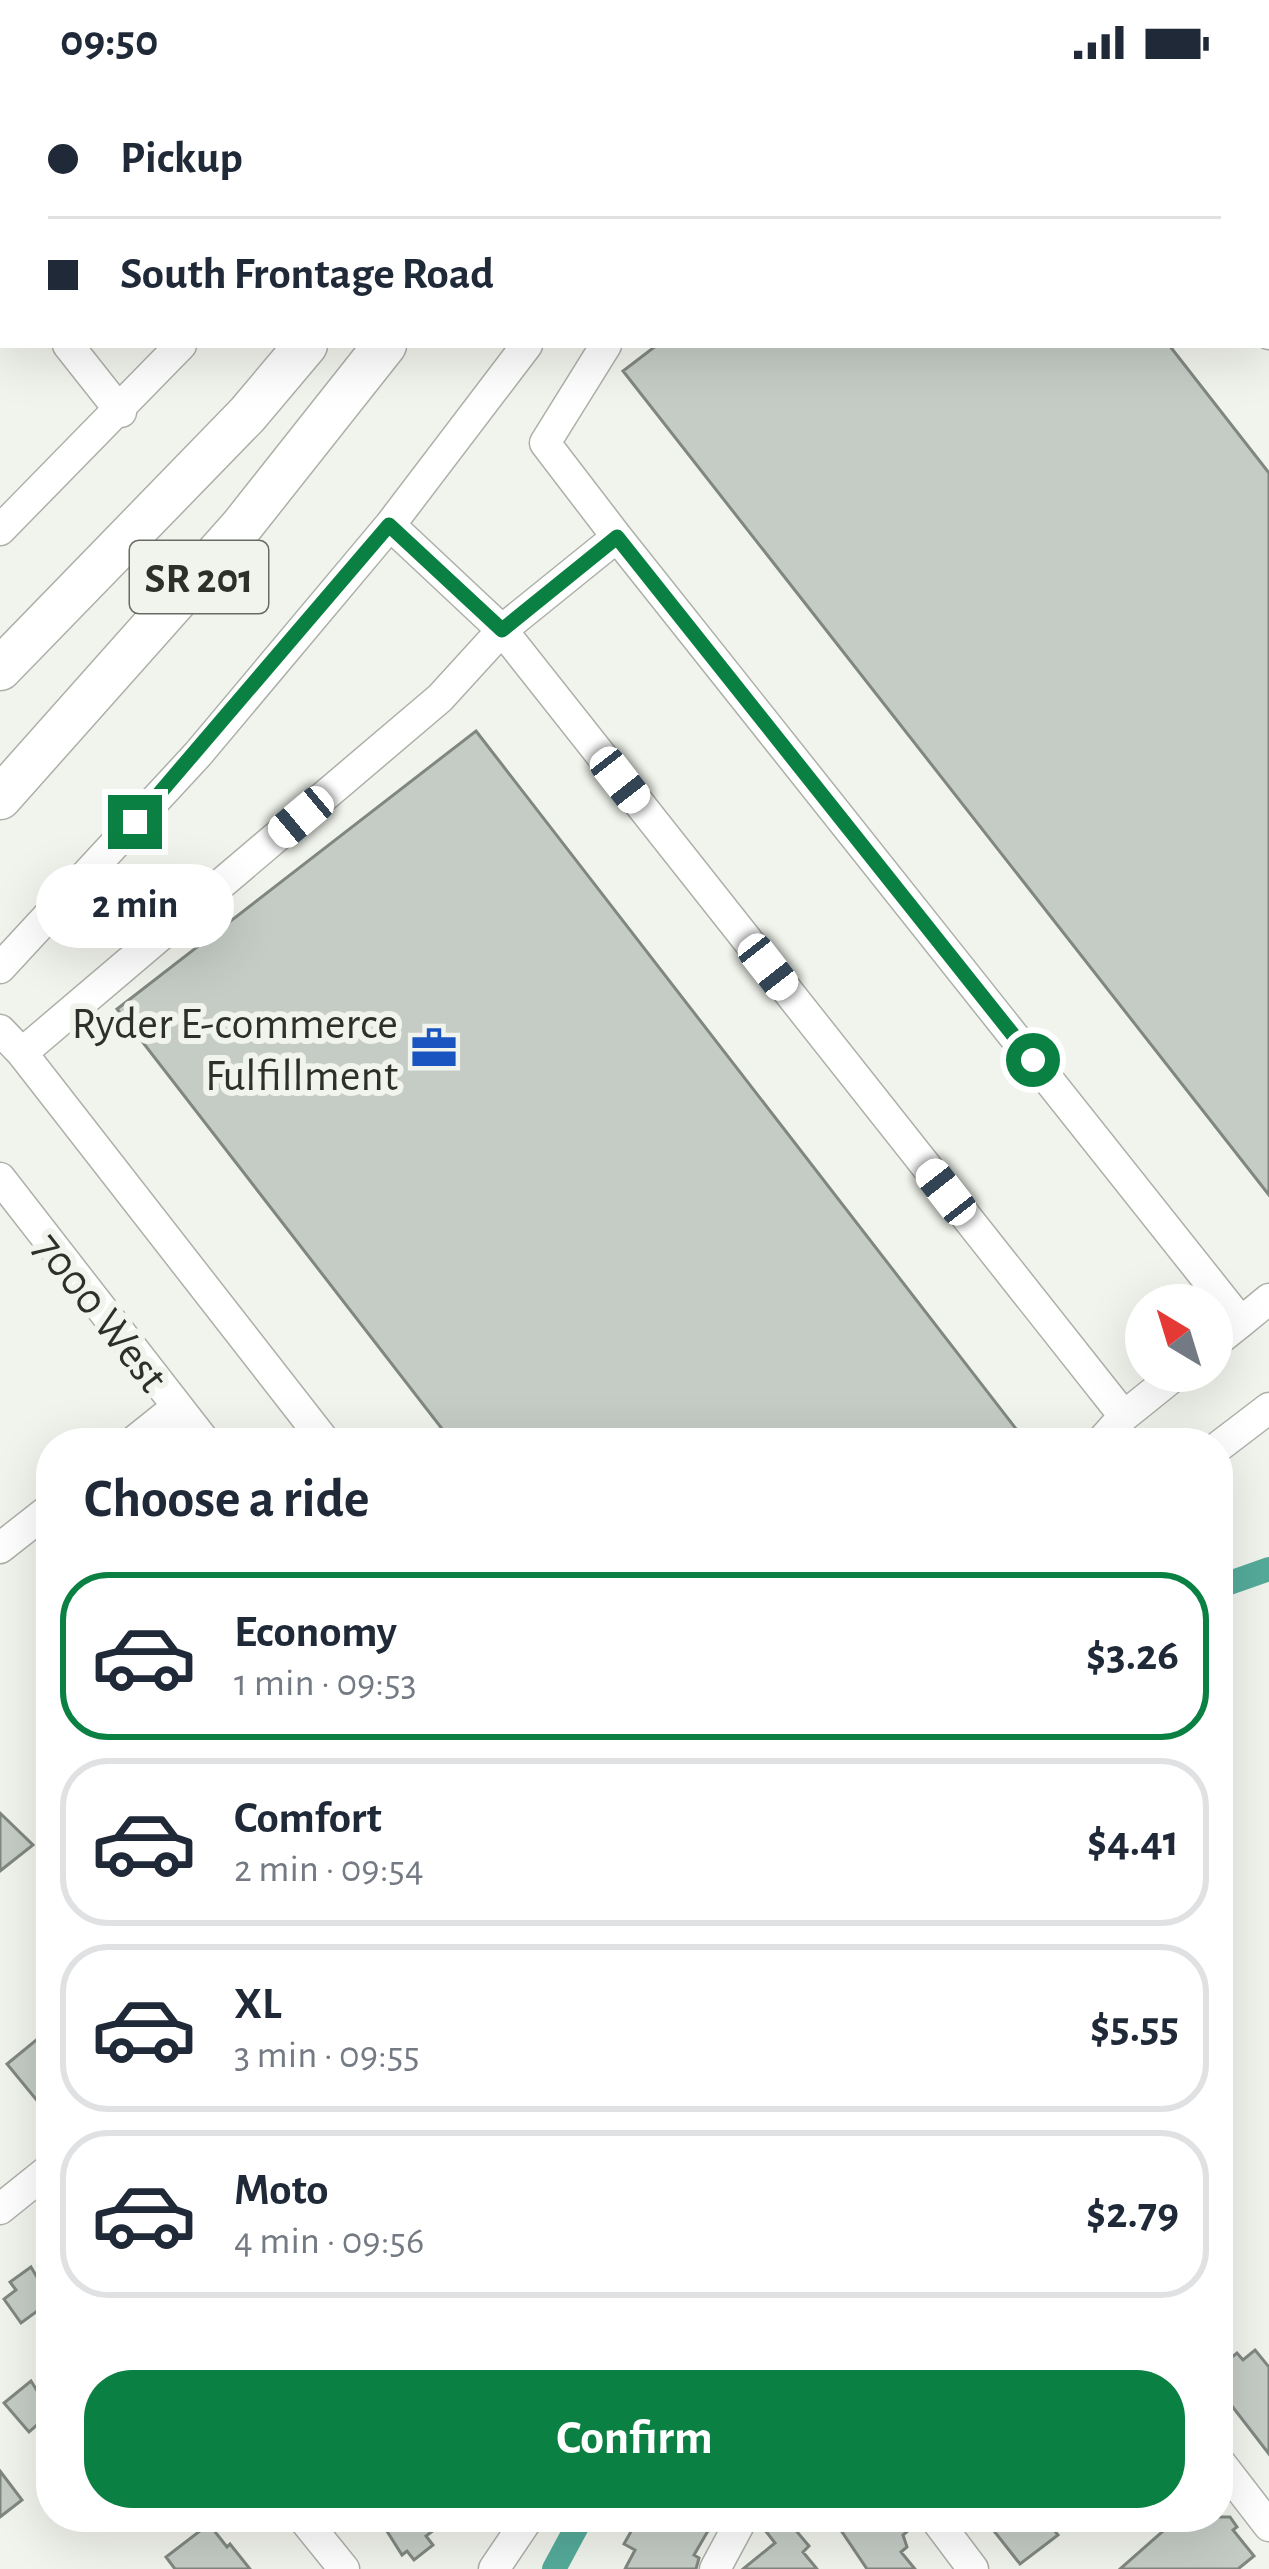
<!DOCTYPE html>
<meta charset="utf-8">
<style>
:root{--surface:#fff;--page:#f6f6f7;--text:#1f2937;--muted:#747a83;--line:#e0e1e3;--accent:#0b8043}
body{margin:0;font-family:"Alegreya Sans",sans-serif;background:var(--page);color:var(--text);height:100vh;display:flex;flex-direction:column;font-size:45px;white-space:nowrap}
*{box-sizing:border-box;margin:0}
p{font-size:39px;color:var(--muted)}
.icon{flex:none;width:66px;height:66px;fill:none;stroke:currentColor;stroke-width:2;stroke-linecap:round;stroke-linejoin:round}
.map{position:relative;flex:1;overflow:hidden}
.sheet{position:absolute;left:36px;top:1344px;width:1197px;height:1104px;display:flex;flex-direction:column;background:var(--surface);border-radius:48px;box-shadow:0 12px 48px #0002}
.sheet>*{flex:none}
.guide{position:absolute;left:0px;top:0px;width:1269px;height:264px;box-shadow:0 12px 48px #0002;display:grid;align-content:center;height:264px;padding:0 48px;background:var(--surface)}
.needle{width:78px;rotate:322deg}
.buttons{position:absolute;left:1125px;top:1200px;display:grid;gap:24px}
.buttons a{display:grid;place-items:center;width:108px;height:108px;border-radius:50%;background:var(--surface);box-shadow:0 12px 48px #0002;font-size:60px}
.end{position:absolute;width:54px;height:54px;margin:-27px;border:15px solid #0b8043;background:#fff;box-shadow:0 0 0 6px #fff}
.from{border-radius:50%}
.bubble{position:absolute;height:84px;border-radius:42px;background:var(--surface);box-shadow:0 12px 48px #0002;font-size:39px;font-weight:700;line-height:84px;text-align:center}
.car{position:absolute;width:36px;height:72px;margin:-36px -18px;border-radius:15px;box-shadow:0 0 9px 3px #0007;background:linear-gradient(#fff 24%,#345 0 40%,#fff 0 76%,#345 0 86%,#fff 0)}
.guide b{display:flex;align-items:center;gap:42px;height:114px;font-size:45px}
.guide b+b{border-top:3px solid var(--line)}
.guide i{width:30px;height:30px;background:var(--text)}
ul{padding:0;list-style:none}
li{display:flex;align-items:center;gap:36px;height:168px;margin:0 24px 18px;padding:0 24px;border:6px solid var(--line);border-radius:48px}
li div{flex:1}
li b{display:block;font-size:45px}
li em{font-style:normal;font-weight:700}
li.active{border-color:var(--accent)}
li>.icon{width:108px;height:108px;stroke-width:1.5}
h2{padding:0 48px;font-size:54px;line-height:144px}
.action{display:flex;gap:24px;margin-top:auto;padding:24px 48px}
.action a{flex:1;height:138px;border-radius:48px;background:var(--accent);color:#fff;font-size:48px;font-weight:700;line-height:138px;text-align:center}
.status{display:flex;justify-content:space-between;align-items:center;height:84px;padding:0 60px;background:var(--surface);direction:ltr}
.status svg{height:33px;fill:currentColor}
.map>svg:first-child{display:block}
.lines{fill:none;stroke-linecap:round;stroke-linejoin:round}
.canal{stroke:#54ab9a;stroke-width:24}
.building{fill:#c5ccc6;stroke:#808781;stroke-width:3}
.minor-casing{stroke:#adb0a8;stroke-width:33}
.highway-casing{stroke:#adb0a8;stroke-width:45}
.minor{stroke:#fff;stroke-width:30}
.highway{stroke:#fff;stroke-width:42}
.route{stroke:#0b8043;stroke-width:15}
.labels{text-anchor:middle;stroke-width:12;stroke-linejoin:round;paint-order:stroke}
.shield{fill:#f1f4ec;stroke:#686a65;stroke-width:3}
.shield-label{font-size:42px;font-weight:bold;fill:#2d2f2b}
.poi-label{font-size:45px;fill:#2d2f2b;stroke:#f1f4ec;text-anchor:end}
.street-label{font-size:45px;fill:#2d2f2b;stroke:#f1f4ec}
</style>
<div class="status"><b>09:50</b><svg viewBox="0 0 49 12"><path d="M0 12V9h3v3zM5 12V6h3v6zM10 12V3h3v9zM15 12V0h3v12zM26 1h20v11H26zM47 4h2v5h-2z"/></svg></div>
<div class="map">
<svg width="1269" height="2485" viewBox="0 0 1269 2485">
<rect width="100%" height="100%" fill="#f1f4ec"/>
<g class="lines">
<path class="canal" d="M1218,1503L1269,1485
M554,2485L582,2433"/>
</g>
<path class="building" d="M657,261H1169L1269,389V1111L623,287Z
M476,647L1027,1359H453L117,925Z
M0,1729L33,1761L0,1787Z
M51,1944V2009L39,2019L7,1980Z
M31,2183L51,2217L21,2239L4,2215L16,2206L10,2198Z
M1255,2266L1269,2283V2370L1218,2304L1223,2280L1237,2269L1243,2276Z
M31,2297L51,2329L29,2348L4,2319Z
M0,2387L22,2416L0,2433Z
M378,2433H451L426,2452L433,2461L414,2476L407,2467L402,2471Z
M659,2433H716L694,2471L699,2474L696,2485H625L635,2466L624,2460L638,2435L653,2444Z
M762,2433H780L793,2443L809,2462L803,2468L817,2485H743L775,2459L761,2441Z
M832,2433H915L916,2440L903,2451L907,2463L901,2468L915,2485H867Z
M983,2433H1044L1058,2451L1020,2480Z
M1179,2433H1230L1237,2443L1233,2446L1254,2472L1238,2485H1120Z
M209,2440L227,2463L230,2460L250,2485H175L166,2473Z"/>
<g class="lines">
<g class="minor-casing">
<path id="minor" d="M306,0L308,3
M1070,0L1073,3
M1193,0L1195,3
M396,3L398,0
M701,3L703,0
M931,3L935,0
M1266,55L1269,52
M1266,94L1269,97
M0,176L3,179
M1266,246L1269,250
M68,261L121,328
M606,261L545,359L617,453
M390,441L502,546L1124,1332L1180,1287
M0,446L181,261
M0,884L198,670L390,441L527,261
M0,946L22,969L440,614L502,546L617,453L1241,1238L1212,1261
M22,969L326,1359
M0,1094L206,1359
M1241,1238L1269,1215
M132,1359L177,1323
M1100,1359L1124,1332
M1218,1363L1269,1324
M0,1464L51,1424
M0,2125L51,2084
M1218,2376L1269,2442
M302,2433L344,2485
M934,2433L973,2485
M494,2485L529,2433
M715,2485L743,2433"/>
</g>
<g class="highway-casing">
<path id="highway" d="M501,3L503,0
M571,3L573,0
M0,585L247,331L306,261
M0,714L241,443L385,261"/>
</g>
<use href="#minor" class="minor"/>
<use href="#highway" class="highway"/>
</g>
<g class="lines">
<path class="route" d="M135,738L389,441L502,546L617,453L1033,976"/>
</g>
<defs>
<g id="office-bare" transform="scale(3.6)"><path d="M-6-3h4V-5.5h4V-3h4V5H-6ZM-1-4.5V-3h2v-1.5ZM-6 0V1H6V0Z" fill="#1954c0" stroke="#f1f4ec" stroke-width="2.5" paint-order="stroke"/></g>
</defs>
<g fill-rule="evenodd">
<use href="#office-bare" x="434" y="964"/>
</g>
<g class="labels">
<rect class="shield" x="130" y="457" width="138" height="72" rx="9"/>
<g class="shield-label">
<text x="199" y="508">SR 201</text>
</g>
<g class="poi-label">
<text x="398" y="954">Ryder E-commerce<tspan x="398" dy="52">Fulfillment</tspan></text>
</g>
<g class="street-label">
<text transform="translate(102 1227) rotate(52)" y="16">7000 West</text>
</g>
</g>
</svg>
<div class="buttons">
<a><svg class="needle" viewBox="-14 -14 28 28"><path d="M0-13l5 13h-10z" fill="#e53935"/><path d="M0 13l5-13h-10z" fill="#747a83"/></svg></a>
</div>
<i class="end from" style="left:1033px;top:976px"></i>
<i class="end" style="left:135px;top:738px"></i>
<div class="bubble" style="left:36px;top:780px;width:198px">2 min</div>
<i class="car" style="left:620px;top:696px;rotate:142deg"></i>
<i class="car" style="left:301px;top:733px;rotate:230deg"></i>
<i class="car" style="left:768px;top:883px;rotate:142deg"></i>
<i class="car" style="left:946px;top:1108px;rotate:322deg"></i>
<div class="guide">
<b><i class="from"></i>Pickup</b>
<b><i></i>South Frontage Road</b>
</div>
<section class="sheet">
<h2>Choose a ride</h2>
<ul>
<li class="active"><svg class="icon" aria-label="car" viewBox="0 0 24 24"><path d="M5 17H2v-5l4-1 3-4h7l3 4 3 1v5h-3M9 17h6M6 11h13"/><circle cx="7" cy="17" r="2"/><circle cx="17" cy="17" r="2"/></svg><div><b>Economy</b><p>1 min · 09:53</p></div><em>$3.26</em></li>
<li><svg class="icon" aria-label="car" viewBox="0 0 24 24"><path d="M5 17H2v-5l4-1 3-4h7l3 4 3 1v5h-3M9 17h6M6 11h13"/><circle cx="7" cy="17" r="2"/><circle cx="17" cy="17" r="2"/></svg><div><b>Comfort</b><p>2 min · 09:54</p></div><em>$4.41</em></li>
<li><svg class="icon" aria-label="car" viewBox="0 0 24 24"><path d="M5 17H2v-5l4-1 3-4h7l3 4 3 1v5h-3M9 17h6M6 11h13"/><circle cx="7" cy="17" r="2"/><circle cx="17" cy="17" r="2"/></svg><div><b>XL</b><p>3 min · 09:55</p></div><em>$5.55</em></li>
<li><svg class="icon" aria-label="car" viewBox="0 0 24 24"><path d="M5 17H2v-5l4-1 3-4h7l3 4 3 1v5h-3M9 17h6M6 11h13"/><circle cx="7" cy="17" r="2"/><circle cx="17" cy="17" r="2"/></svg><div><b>Moto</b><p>4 min · 09:56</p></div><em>$2.79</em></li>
</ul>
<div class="action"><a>Confirm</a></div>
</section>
</div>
